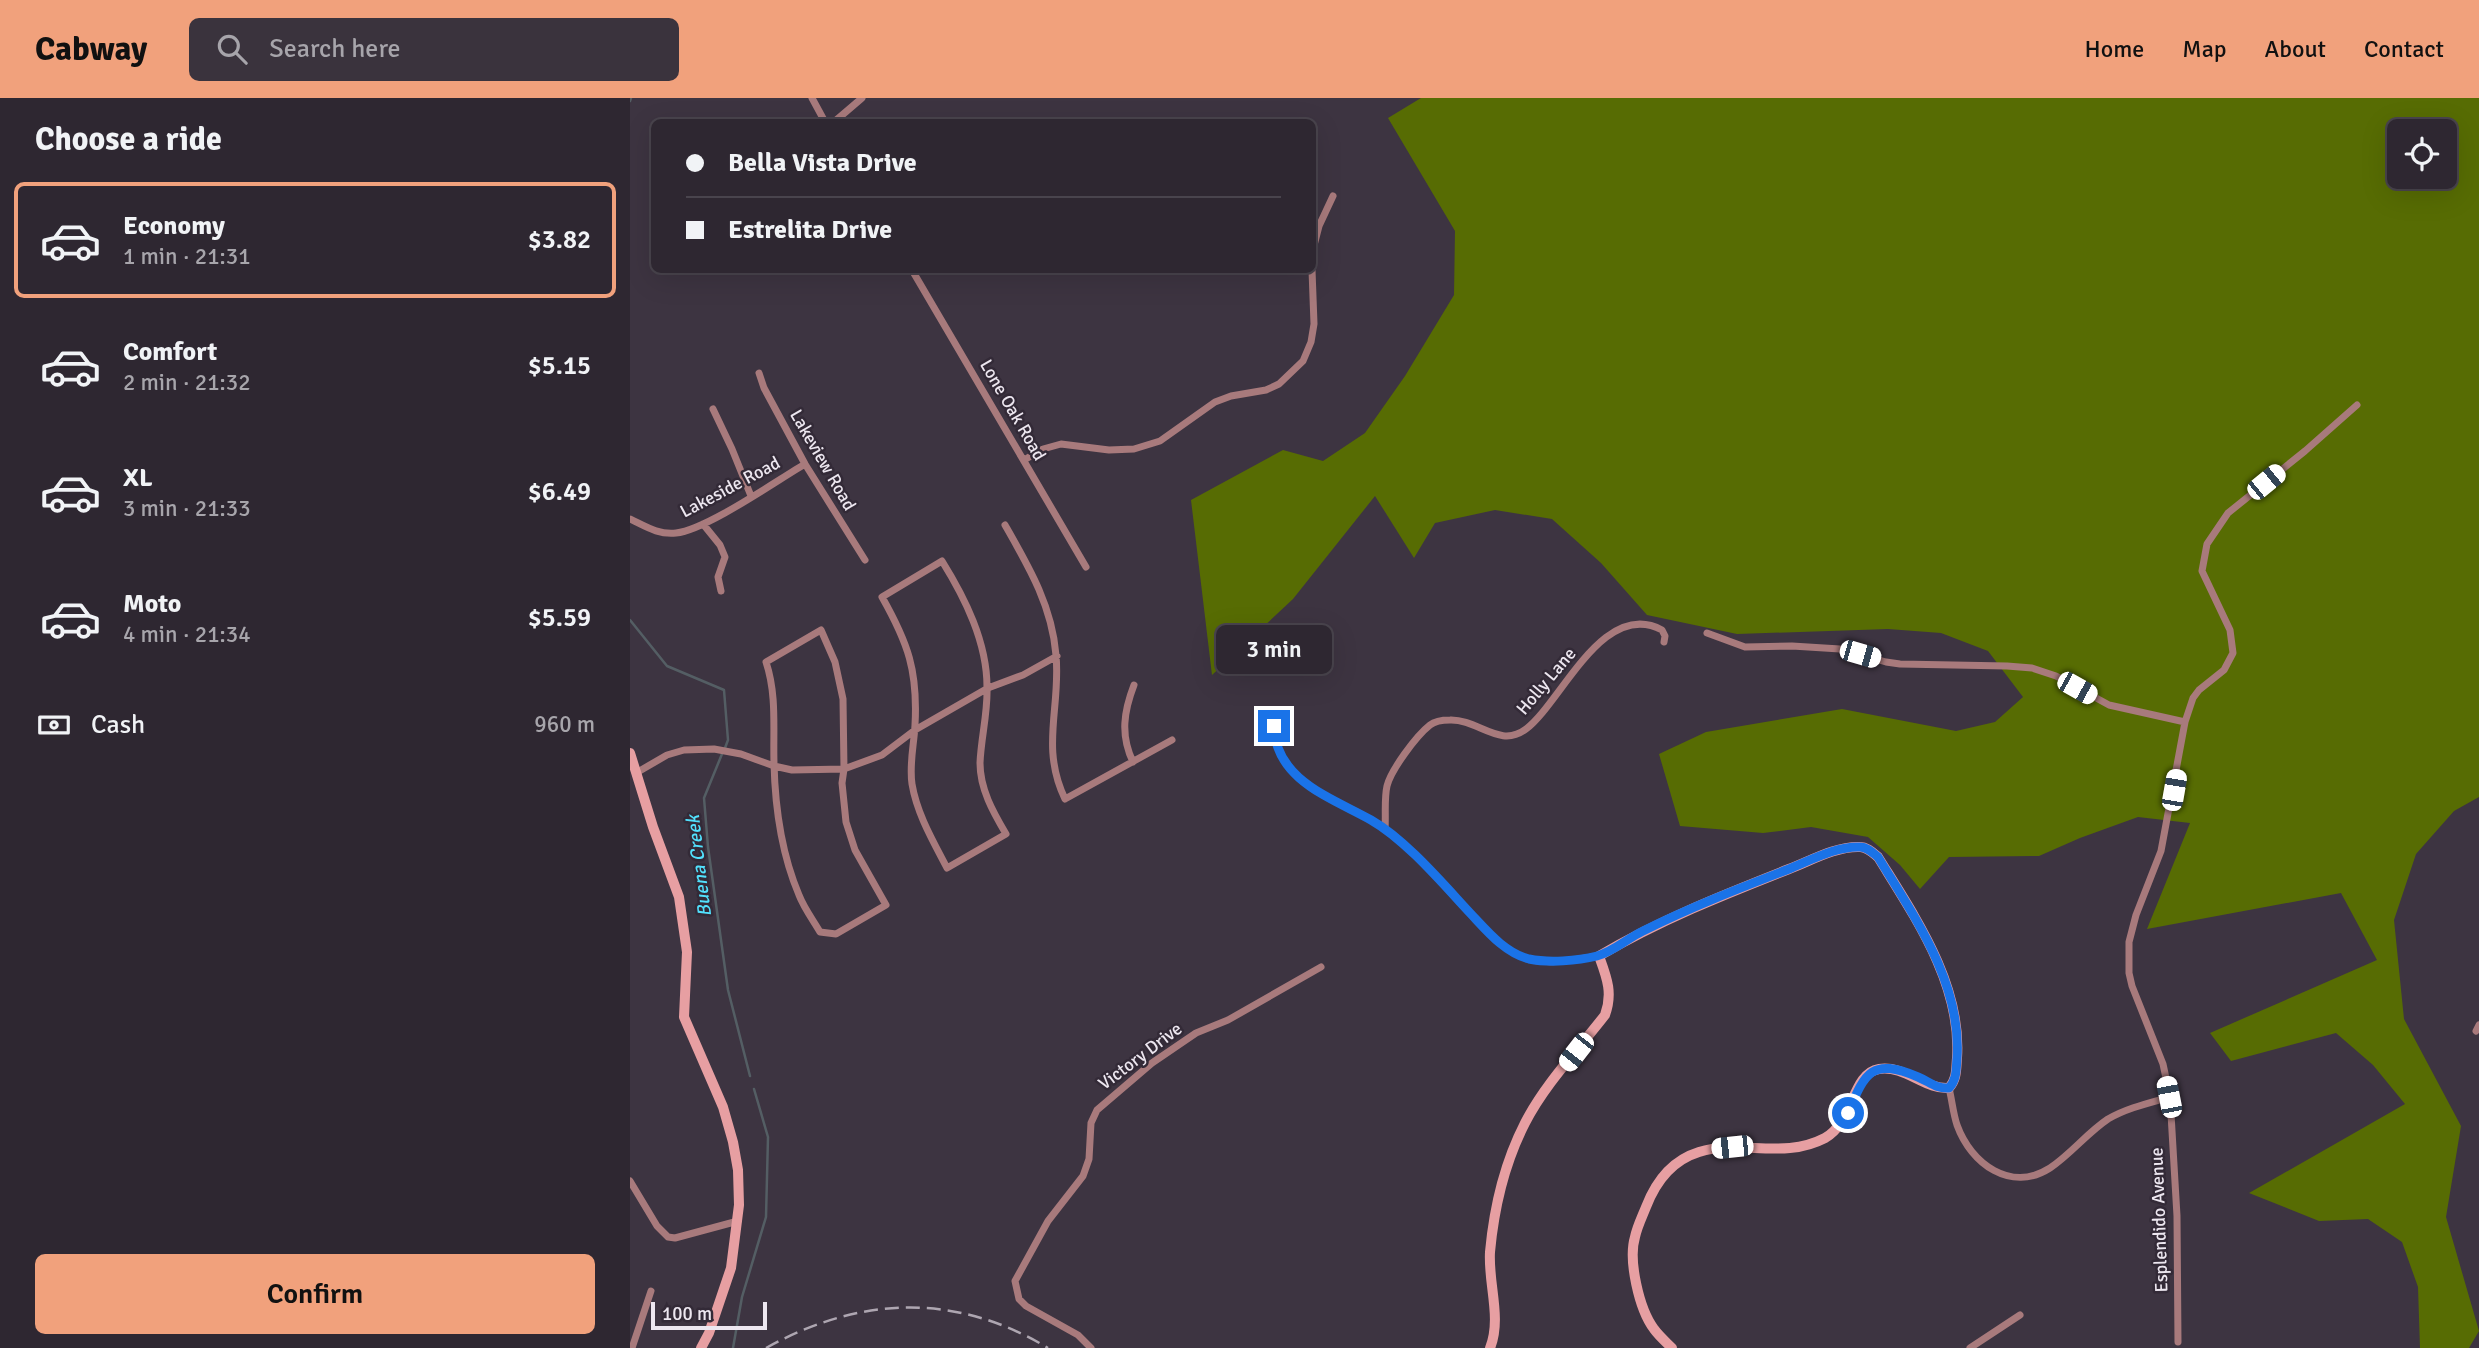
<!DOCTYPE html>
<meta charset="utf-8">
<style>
:root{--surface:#2e2731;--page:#3a333d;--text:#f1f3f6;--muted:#a7a5ab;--line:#49444d;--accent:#f1a17c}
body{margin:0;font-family:Signika,sans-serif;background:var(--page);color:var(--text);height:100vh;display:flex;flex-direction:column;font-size:26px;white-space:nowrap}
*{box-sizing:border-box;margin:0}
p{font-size:23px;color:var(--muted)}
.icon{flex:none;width:38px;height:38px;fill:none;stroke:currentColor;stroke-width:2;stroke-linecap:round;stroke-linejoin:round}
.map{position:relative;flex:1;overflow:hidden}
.details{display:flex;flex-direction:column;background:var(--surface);width:630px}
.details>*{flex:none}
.top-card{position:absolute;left:21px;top:21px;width:665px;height:154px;border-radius:10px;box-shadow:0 7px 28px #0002,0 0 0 2px var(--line);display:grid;align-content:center;height:154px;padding:0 35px;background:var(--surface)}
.controls{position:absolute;left:1757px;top:21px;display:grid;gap:14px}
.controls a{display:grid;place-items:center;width:70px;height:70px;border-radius:10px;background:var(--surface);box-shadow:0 7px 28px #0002,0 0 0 2px var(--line);font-size:35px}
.scale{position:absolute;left:21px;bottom:18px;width:116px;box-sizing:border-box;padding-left:7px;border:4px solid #ede7f0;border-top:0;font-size:19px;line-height:24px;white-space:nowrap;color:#ede7f0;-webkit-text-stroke:5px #332a37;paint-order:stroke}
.end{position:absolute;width:32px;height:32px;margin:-16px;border:9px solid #1a73e8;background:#fff;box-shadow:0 0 0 4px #fff}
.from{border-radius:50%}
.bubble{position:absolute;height:49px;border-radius:10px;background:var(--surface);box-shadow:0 7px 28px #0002,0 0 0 2px var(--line);font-size:23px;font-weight:600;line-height:49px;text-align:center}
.car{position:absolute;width:21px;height:42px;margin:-21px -10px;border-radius:9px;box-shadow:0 0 5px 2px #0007;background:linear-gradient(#fff 24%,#345 0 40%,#fff 0 76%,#345 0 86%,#fff 0)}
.top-card b{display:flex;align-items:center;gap:24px;height:66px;font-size:26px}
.top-card b+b{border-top:2px solid var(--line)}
.top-card i{width:18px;height:18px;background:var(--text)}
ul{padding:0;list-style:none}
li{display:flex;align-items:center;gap:21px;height:116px;margin:0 14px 10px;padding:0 21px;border:4px solid transparent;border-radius:10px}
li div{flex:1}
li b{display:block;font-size:26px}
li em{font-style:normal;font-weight:600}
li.current{border-color:var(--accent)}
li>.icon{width:63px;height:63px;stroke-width:1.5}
h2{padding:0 35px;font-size:32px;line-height:84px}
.pay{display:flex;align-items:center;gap:18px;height:77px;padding:0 35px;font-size:26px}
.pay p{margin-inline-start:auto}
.primary-button{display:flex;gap:14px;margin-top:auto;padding:14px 35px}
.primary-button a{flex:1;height:80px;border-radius:10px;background:var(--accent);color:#111;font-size:28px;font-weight:600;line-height:80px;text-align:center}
header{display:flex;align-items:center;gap:42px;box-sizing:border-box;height:98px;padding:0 35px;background:var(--accent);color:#111}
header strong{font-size:33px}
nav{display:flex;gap:38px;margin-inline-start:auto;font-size:24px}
.search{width:490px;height:63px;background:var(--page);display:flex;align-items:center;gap:18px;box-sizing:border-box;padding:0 24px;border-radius:10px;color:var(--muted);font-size:26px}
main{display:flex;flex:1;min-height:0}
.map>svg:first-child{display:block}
.green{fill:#576c03;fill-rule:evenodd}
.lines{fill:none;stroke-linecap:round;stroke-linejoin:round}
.stream{stroke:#545e64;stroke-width:2.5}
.street{stroke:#a87a7c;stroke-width:7}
.secondary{stroke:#e79fa2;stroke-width:10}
.rail{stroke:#aea6b1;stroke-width:2.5;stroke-dasharray:14 7;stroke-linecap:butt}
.route{stroke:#1a73e8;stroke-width:9}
.labels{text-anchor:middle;stroke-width:5;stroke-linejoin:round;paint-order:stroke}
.street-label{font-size:18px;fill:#ede7f0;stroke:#332a37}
.water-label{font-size:19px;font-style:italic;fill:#52e1fd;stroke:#332a37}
</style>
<header>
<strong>Cabway</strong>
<div class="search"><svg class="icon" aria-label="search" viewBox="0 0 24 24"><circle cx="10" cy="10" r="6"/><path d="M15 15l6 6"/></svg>Search here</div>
<nav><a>Home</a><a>Map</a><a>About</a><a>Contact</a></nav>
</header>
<main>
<section class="details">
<h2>Choose a ride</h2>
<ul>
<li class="current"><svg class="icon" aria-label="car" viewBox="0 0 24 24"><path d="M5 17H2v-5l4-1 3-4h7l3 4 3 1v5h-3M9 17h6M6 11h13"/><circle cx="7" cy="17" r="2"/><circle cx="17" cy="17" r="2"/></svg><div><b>Economy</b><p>1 min · 21:31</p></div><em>$3.82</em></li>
<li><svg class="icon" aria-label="car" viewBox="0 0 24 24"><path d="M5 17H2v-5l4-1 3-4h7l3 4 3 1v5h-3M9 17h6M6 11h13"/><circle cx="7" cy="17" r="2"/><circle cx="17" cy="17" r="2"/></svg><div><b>Comfort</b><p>2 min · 21:32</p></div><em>$5.15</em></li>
<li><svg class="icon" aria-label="car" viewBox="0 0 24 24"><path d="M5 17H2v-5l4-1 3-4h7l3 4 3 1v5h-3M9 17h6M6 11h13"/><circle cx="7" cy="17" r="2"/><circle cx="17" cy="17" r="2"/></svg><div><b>XL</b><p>3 min · 21:33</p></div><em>$6.49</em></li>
<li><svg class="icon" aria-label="car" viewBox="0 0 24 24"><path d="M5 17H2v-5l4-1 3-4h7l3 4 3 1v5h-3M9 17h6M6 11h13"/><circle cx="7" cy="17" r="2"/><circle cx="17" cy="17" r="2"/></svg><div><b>Moto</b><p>4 min · 21:34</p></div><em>$5.59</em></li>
</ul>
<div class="pay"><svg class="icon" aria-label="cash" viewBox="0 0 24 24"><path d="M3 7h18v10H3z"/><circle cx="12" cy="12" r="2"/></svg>Cash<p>960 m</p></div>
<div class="primary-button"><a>Confirm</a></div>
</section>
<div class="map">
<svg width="1849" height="1250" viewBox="0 0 1849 1250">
<rect width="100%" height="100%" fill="#3d3441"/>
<path class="green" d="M791,0H1849V699L1824,713L1786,756L1764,822L1774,921L1831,1028L1816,1119L1849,1233L1839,1250H1790L1788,1189L1772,1144L1738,1121L1689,1123L1619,1095L1775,1006L1743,967L1706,935L1601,963L1580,935L1747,862L1711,795L1517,831L1560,725L1508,719L1450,740L1409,758L1319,759L1290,791L1270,767L1238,739L1181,729L1133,735L1050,728L1029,656L1076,634L1212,611L1326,633L1365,624L1393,599L1358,553L1311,535L1258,531L1107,536L1017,517L971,465L922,421L865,412L805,425L784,460L745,398L663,501L582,577L561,402L653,352L693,363L735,335L775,278L824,197L825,133L758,20ZM1769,33H1815V79H1769Z"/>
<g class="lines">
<path class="stream" d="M0,3L1,0
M0,522L37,568L94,592L98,642L95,650
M92,656L74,700L78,749L98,892L120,978
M103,1250L112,1199L136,1119L138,1039L124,991"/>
<path class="street" d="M182,0L195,24
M204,24L232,0
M682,155L689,128L703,98
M282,172L456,469
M129,275L134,290L175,366L235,462
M83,311L102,351L121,398
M394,362L413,351L431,346L479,352L504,351L530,343L585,304L601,298L636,292L649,286L673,263L681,244L684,226L682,172
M0,421C15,428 28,437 46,435C76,432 146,383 175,366
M73,426L90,447L95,459L88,479L91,493
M375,427C399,469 422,508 426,557C431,609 410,649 435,701L542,642
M312,463C335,500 357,544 357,589C358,614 351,640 350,665C350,691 363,714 376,736L317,770C303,743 287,716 282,686C279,666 284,647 285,627C288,573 278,545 252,499Z
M191,532L205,564L213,601L214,671L212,685L216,724L225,752L256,807L206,836L190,834C183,822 174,810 169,797C152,757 145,708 144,665C143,631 147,597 136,564Z
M1077,535L1115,549L1162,548L1210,551L1256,564L1270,566L1377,568L1402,570L1426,578L1479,607L1555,624
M644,628C644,646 652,663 665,676C693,704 726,709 755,731C786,754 812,786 838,813C855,831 871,851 895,860C918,868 946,861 969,858
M503,664C490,637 494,613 504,587
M6,675L37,657L54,652L84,651L111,656L144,668L162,672L214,671L252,657L285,632L358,590L393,577L427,558
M755,731C756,718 754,701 757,688C761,672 786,638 800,627C805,623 814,622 820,622C848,621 870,651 896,631C931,605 973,500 1032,532L1035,538L1034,544
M1846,933L1849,927
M1319,990C1322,1002 1323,1015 1327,1027C1341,1066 1381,1095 1420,1070C1441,1056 1457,1035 1478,1021C1497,1010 1519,1005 1540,999
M0,1083L27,1128L38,1139L45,1140L108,1123
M1548,1244L1547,1118L1540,999L1533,966L1502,888L1499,875V844L1506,817L1531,753L1555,624L1563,600L1569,592L1594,572L1603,555L1600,532L1572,473L1577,446L1598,415L1675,353L1727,307
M2,1250L21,1193
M461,1250L448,1237L396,1208L389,1201L385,1183L418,1123L453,1078L459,1061L461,1025L467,1012L522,965L566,935L598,922L691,869
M1340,1250L1390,1217"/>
<path class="secondary" d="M0,655L23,729L49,799L57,854L54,919L93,1009L103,1044L108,1072L109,1107L101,1170L79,1235L71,1250
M860,1250C872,1220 858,1186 860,1154C864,1110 874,1066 895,1025C915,986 948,952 975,917C983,895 977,880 969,858C1030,822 1093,797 1159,771C1180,763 1206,748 1230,749C1237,749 1243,755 1248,759C1285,819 1332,886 1327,960C1326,972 1327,981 1319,990C1295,992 1275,967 1249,971C1222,975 1223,1025 1195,1040C1153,1062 1111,1041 1069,1054C1043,1062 1026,1083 1016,1109C1012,1119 1007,1129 1005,1139C998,1162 1009,1211 1024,1231C1029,1238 1036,1244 1042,1250"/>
<path class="rail" d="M136,1250C230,1198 325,1194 418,1250"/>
</g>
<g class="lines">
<path class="route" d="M644,628C645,682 702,700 741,722C776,742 813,786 841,816C857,833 875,855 899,861C919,865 947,863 967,858C983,854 998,840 1013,833C1061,809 1110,790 1159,771C1181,762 1207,748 1230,749C1237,749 1243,755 1248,759C1285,820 1332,886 1327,960C1326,972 1327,981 1319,990C1306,991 1300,984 1288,979C1241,959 1235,975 1218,1015"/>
</g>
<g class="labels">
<g class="street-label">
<text transform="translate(383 312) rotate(60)" y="6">Lone Oak Road</text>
<text transform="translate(193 362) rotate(60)" y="6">Lakeview Road</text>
<text transform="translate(100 389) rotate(-28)" y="6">Lakeside Road</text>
<text transform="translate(916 583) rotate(-50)" y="6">Holly Lane</text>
<text transform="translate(510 958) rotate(-37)" y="6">Victory Drive</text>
<text transform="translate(1529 1122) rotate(-92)" y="6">Esplendido Avenue</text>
</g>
<g class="water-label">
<text transform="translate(68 768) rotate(-97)" y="7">Buena Creek</text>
</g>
</g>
</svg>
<div class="controls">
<a><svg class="icon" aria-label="locate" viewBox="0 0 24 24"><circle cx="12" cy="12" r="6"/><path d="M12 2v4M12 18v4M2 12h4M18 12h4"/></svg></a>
</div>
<div class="scale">100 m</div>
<i class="end from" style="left:1218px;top:1015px"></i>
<i class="end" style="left:644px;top:628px"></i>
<div class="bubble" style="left:586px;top:527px;width:116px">3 min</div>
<i class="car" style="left:1636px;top:384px;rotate:51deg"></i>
<i class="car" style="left:1230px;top:556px;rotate:106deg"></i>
<i class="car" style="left:1447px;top:590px;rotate:119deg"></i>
<i class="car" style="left:1544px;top:692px;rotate:10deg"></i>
<i class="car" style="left:946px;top:954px;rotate:218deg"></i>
<i class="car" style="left:1539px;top:999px;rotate:349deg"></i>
<i class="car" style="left:1102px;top:1049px;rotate:264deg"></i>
<div class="top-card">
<b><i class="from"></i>Bella Vista Drive</b>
<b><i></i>Estrelita Drive</b>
</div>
</div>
</main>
